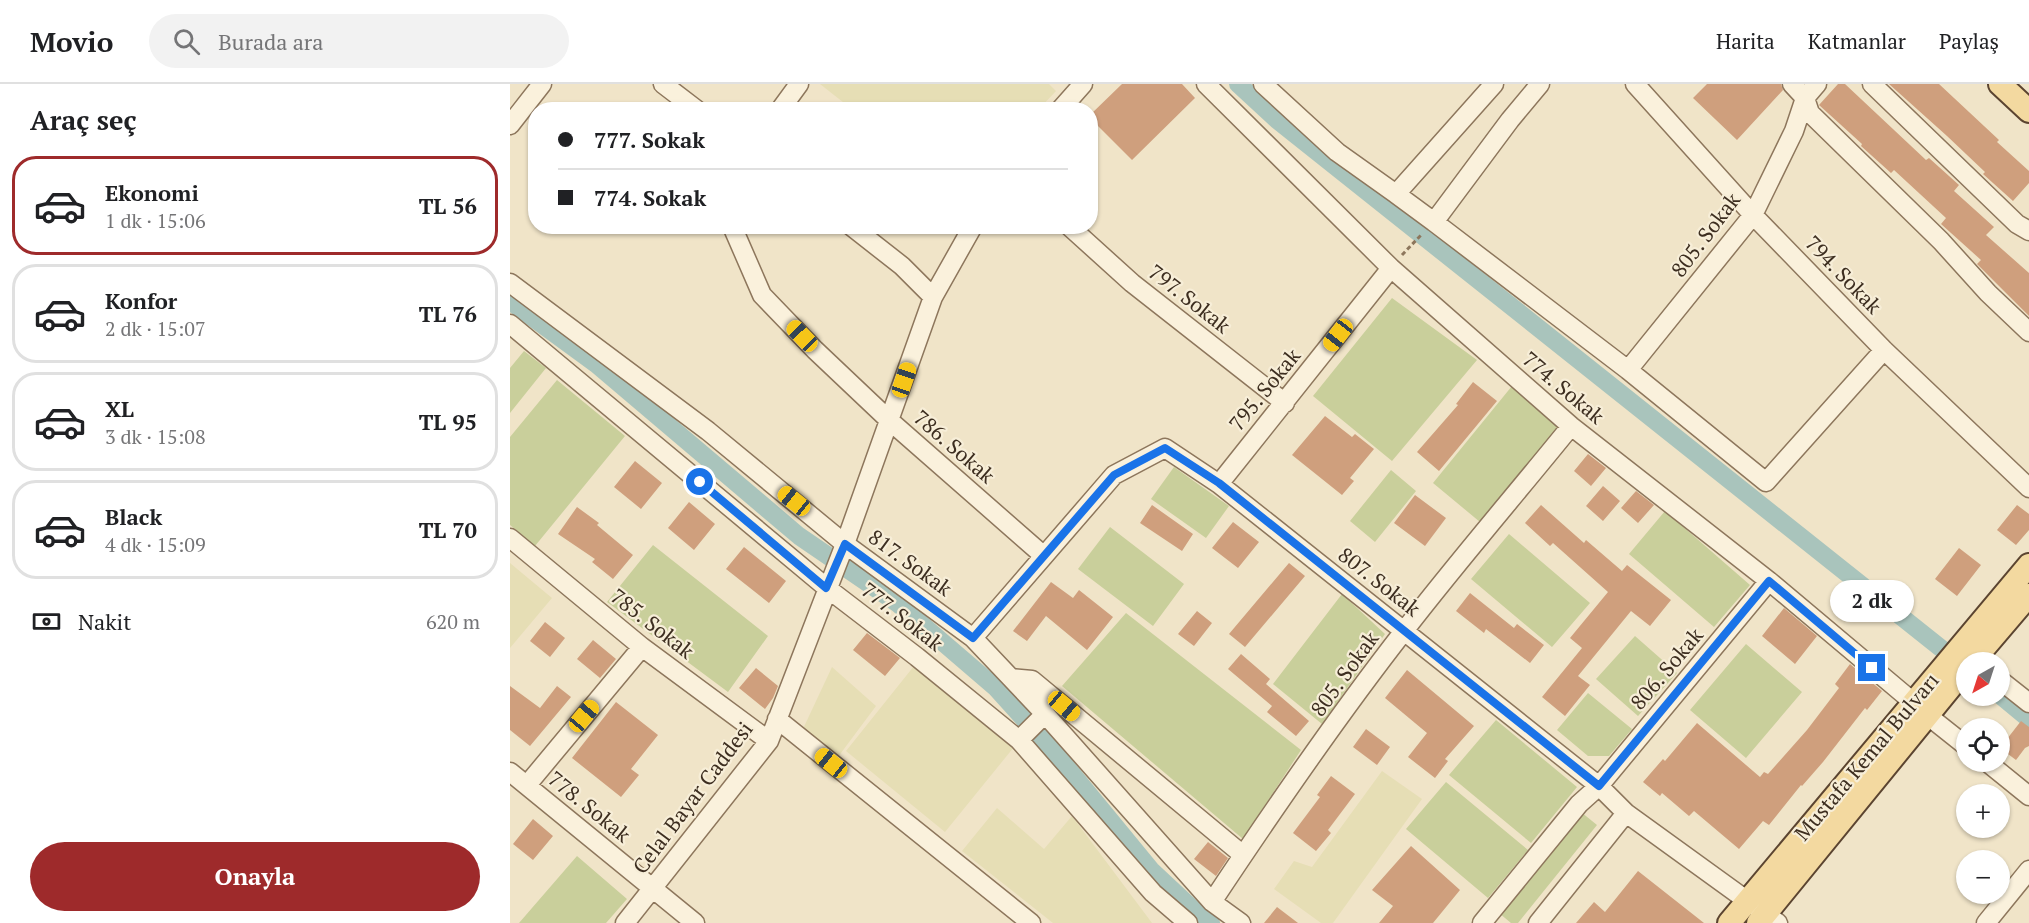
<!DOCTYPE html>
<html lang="tr">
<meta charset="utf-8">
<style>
:root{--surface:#fff;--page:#f2f2f2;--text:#202124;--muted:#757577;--line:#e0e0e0;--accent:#9e2a2b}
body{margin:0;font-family:"PT Serif",serif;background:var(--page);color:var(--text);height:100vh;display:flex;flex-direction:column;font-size:22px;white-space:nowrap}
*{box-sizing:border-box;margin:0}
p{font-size:20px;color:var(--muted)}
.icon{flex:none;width:33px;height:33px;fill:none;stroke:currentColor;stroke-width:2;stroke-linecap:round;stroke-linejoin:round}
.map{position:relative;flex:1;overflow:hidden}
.panel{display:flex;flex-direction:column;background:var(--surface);width:510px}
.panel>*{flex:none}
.hud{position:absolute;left:18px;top:18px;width:570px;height:132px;border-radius:24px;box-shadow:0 2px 4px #0004;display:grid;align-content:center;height:132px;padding:0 30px;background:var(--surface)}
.needle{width:39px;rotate:219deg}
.tools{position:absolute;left:1446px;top:568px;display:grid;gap:12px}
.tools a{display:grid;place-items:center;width:54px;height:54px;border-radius:50%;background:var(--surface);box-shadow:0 2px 4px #0004;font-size:30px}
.end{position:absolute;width:27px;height:27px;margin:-14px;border:8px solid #1a73e8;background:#fff;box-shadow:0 0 0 3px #fff}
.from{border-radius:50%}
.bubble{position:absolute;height:42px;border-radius:21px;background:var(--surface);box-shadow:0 2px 4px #0004;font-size:20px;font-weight:700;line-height:42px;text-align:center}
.car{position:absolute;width:18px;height:36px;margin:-18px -9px;border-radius:8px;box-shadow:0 0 4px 2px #0007;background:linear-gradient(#f5c518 24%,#345 0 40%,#f5c518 0 76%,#345 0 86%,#f5c518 0)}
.hud b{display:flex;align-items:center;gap:21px;height:57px;font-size:22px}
.hud b+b{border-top:2px solid var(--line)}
.hud i{width:15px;height:15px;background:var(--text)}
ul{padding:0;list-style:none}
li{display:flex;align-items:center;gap:18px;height:99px;margin:0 12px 9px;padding:0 18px;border:3px solid var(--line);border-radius:24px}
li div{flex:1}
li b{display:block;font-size:22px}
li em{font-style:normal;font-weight:700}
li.selected{border-color:var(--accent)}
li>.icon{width:54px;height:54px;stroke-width:1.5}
h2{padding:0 30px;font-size:27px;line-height:72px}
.pay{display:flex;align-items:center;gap:15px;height:66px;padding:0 30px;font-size:22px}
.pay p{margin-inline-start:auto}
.action{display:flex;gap:12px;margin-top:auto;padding:12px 30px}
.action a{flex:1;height:69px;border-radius:36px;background:var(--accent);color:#fff;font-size:24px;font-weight:700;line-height:69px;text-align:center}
header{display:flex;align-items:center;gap:36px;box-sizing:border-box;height:84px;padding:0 30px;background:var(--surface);border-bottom:2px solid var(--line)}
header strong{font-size:28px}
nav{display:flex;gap:33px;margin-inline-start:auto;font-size:21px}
.search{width:420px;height:54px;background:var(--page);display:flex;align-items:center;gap:15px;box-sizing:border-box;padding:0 21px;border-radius:33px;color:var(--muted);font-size:22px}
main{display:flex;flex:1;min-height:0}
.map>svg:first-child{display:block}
.farmland{fill:#e6deb5}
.green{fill:#c9cf9b}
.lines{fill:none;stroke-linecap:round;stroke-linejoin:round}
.canal{stroke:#a9c4bc;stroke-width:18}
.building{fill:#cf9f7d}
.minor-casing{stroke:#8d765c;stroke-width:21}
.major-casing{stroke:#5b4430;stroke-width:26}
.path{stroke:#8d765c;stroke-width:3;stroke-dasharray:4.5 3;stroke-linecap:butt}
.minor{stroke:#faf1dc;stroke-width:18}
.major{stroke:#f3d9a0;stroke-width:22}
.route{stroke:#1a73e8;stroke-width:8}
.labels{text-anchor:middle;stroke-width:4.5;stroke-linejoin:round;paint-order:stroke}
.street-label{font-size:21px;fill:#3d2e20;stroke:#f7eed8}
</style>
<header>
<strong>Movio</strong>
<div class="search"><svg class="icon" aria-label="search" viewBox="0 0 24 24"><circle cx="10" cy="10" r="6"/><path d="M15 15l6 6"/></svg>Burada ara</div>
<nav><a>Harita</a><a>Katmanlar</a><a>Paylaş</a></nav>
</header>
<main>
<section class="panel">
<h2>Araç seç</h2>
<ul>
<li class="selected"><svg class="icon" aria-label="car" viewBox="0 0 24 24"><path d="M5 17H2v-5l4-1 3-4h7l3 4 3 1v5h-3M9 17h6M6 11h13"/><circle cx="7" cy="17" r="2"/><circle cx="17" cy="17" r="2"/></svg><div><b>Ekonomi</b><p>1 dk · 15:06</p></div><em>TL 56</em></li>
<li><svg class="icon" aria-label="car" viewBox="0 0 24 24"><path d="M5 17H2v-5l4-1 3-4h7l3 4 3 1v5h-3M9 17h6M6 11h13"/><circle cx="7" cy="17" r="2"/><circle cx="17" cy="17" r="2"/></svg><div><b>Konfor</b><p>2 dk · 15:07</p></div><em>TL 76</em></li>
<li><svg class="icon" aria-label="car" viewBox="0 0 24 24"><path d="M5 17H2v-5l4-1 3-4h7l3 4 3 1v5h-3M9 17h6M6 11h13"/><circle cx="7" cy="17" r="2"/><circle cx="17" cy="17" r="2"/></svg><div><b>XL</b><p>3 dk · 15:08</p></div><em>TL 95</em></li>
<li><svg class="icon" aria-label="car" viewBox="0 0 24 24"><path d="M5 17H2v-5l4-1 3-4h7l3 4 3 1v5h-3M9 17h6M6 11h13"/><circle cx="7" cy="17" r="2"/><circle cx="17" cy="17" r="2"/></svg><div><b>Black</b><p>4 dk · 15:09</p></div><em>TL 70</em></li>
</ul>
<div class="pay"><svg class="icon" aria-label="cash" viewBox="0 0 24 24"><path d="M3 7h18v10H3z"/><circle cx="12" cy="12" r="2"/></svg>Nakit<p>620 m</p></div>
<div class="action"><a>Onayla</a></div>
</section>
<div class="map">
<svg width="1519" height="839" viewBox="0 0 1519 839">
<rect width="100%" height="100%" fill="#f0e4c8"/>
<path class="farmland" d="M310,0H539L546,7L529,25L343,26Z
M0,479L42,514L0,564Z
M404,582L504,663L435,748L336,667Z
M322,583L366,622L328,673L292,647Z
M872,687L912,715L823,839H811L764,805L784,777L802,783Z
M487,724L534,765L562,732L642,839H543L452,767Z"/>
<path class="green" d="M882,214L967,276L882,377L803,312Z
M14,267L36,284L0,329V284Z
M47,296L115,352L25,462L0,441V353Z
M1002,302L1050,341L970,438L923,399Z
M664,383L719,422L696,454L641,415Z
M881,386L906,407L865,458L840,437Z
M1155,427L1240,501L1204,543L1119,470Z
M600,443L674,500L643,542L568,485Z
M999,450L1080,519L1042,563L961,495Z
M143,461L258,552L218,608L97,518Z
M832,510L875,550L812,640L763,600Z
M616,529L791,666L733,755L552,602Z
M1125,552L1167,589L1128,632L1086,595Z
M1236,560L1292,608L1236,674L1180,626Z
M1078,609L1122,645L1099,672H1078L1047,646Z
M986,636L1067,703L1021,759L939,691Z
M936,698L1018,766L978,814L896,745Z
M1071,728L1087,741L1008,839H1001L989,829Z
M67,772L117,815L96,839H9Z"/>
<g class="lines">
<path class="canal" d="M728,0L767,36L1452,581
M0,217L86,280L289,452L387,519L486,604L545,669L641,786L686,828L701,839
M1490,611L1519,635"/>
</g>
<path class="building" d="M612,0H672L685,14L622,76L580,34V31Z
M1197,0H1271L1273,6L1227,56L1183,14Z
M1328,0H1335L1416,76L1419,74L1449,101L1444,107L1484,143L1476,151L1519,189V232L1467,180L1471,176L1431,140L1436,134L1384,86L1381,89L1351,62L1352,60L1309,21Z
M1379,0H1429L1489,56L1487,58L1519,87V99L1503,117L1473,90L1475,88L1437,52Z
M963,298L987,317L929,387L907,368L948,321L946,320Z
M815,332L842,353L845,350L864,365L840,394L844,397L832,411L782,371Z
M1078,370L1096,384L1081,402L1064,387Z
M125,377L152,399L131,425L104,403Z
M1093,402L1110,417L1093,437L1076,422Z
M1126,407L1144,421L1128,439L1111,424Z
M905,411L936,434L915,462L884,439Z
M179,418L205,440L184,466L158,444Z
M642,421L683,450L672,467L630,439Z
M1031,421L1074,459L1076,456L1112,487L1117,481L1161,516L1140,542L1121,527L1068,592L1080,601L1055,632L1032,613L1072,564L1060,554L1098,508L1043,459L1040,462L1015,439Z
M1507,421L1519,430V446L1506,461L1487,446Z
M67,423L89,439L87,441L123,471L103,495L82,478L85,475L48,450Z
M723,438L749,458L728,484L702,464Z
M234,463L276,497L259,519L216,485Z
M1449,464L1471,481L1447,512L1425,495Z
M779,479L795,492L735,563L719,550Z
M541,498L563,514L569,506L603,533L577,566L536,532L517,557L503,547Z
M960,509L1004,544L1007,540L1034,561L1020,579L976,545L974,549L946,527Z
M1274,524L1307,552L1285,580L1252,552Z
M687,527L702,539L684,562L668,550Z
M35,538L55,554L40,573L20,557Z
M357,549L390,574L375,592L343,566Z
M83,556L106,575L90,594L67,575Z
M731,570L760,595L756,600L799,637L786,652L757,628L762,622L718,585Z
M1340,580L1372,607L1357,626L1355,624L1313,678L1292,702L1291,701L1259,741L1253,737L1229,765L1184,727L1179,732L1152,709L1150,712L1133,698L1153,675L1155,677L1187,639L1250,693L1254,688L1258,690L1297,646L1329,604L1325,600Z
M246,584L268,602L263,614L255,625L229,604Z
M897,586L964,642L935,675L938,677L925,694L898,673L917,649L875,614Z
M0,602L30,624L47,602L61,613L20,662L0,646Z
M106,618L148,651L121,685L129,691L111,713L62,674Z
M1511,637L1519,643V662L1515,664L1506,676L1490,664Z
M856,645L880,663L867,681L843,663Z
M821,692L845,710L818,746L821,749L806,767L783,749L810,713L807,711Z
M23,735L43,752L23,776L3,760Z
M698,758L718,774L706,792L684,775Z
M901,762L950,806L923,839H869L883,822L862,806Z
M1128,787L1194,839H1066L1084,818L1095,828Z
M767,823L788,839H754Z"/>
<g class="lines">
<g class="minor-casing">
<path id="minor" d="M153,0L187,26
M696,0L881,184L1061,342L1259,497L1403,618
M753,0L827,68L886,110L984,0
M1125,0L1243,131L1374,266L1519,404
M1282,0L1295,14L1300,29L1431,157L1478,209L1519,248
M1362,0L1507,140L1519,147
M270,26L289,0
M550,26L573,0
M0,41L32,0
M886,110L924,138L1000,36L1030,0
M924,138L1118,286L1256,398L1374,266
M222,142L252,211L305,266L380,337L534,472
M341,142L392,182L423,213
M559,142L622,199L775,319
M0,199L198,347L335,460L463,554L535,630L702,818L731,839
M0,240L317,504L407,573L509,656L643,809L678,839
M1118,286L1243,131L1284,47L1295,14L1307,0
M709,400L881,184
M0,454L132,563L259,657
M463,554L604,391L655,364L709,400L1089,702L1116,729L1268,839
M501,594L522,596L733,771
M1490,596L1519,619
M1417,631L1456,662
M267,635L521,839
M509,656L535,630
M1477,678L1519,712
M0,688L185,839
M17,701L132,563
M702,818C763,726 826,634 894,547C948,477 1006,410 1061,342
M115,839L259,657L335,460L423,213L463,142
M972,839L1069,720L1089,702L1259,497
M1028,839L1116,729
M1476,839L1519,786"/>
</g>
<g class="major-casing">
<path id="major" d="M1490,0L1519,27
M1461,579L1519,511
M1219,839L1519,481
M1248,839L1456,584"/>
</g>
<path class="path" d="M892,171L912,150"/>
<use href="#minor" class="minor"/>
<use href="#major" class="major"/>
</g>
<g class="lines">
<path class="route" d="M190,398L316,504L335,460L463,554L604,391L655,364L709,399L1089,702L1259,497L1362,584"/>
</g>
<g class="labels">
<g class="street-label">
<text transform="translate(1196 151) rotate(-53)" y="7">805. Sokak</text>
<text transform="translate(1333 191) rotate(46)" y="7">794. Sokak</text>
<text transform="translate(679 215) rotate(38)" y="7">797. Sokak</text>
<text transform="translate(1053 304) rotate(40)" y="7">774. Sokak</text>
<text transform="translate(755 306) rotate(-51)" y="7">795. Sokak</text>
<text transform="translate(444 363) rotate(41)" y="7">786. Sokak</text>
<text transform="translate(400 479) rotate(36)" y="7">817. Sokak</text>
<text transform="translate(869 498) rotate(38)" y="7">807. Sokak</text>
<text transform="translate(392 533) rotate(38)" y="7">777. Sokak</text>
<text transform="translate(142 540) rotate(38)" y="7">785. Sokak</text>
<text transform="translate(1157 585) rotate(-50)" y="7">806. Sokak</text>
<text transform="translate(835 590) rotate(-54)" y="7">805. Sokak</text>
<text transform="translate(1357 673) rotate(-50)" y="7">Mustafa Kemal Bulvarı</text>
<text transform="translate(183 714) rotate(-53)" y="7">Celal Bayar Caddesi</text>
<text transform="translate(79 723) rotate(39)" y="7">778. Sokak</text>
</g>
</g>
</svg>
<div class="tools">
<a><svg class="needle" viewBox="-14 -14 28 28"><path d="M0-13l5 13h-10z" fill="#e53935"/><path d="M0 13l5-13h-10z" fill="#757577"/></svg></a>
<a><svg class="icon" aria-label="locate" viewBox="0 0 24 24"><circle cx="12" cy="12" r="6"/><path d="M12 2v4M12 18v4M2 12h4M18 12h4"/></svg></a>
<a>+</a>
<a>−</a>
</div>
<i class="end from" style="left:190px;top:398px"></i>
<i class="end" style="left:1362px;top:584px"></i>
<div class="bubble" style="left:1320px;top:496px;width:84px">2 dk</div>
<i class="car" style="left:828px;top:251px;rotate:218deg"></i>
<i class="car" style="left:292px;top:252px;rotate:316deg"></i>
<i class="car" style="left:394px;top:296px;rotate:19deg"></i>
<i class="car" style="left:284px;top:417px;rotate:309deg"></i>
<i class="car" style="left:554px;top:622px;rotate:130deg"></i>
<i class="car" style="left:74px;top:632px;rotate:40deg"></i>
<i class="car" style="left:321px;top:679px;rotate:309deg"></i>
<div class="hud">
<b><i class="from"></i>777. Sokak</b>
<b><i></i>774. Sokak</b>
</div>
</div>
</main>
